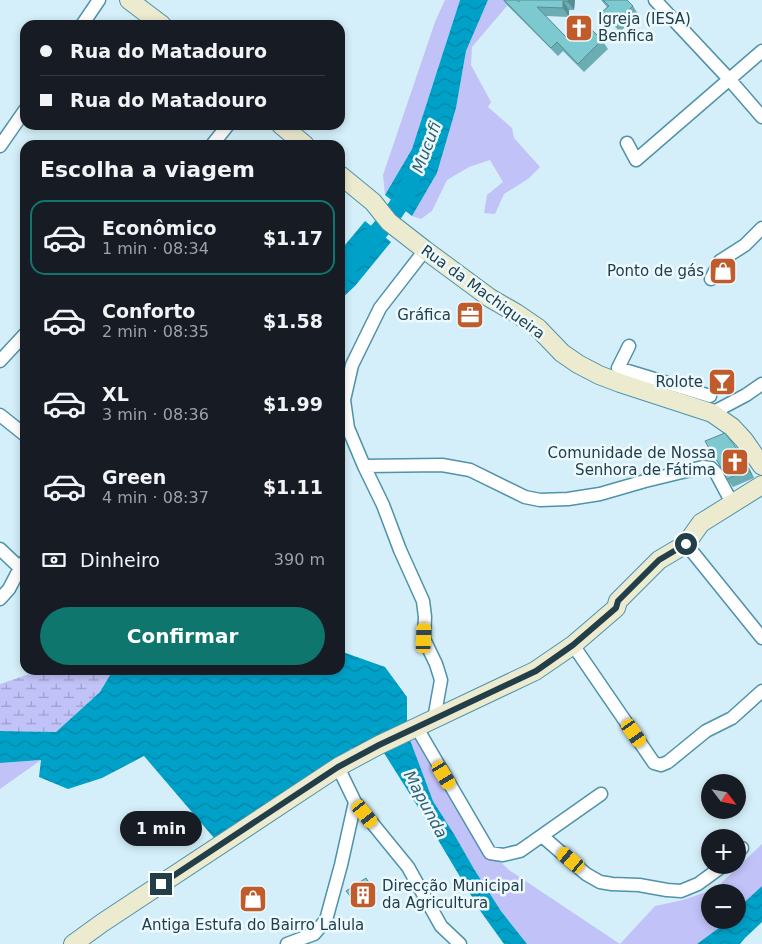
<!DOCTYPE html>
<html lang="pt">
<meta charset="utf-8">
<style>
:root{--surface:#171b24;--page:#242831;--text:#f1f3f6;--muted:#9ea1a6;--line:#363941;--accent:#0f766e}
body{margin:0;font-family:"DejaVu Sans",sans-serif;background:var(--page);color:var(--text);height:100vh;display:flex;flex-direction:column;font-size:19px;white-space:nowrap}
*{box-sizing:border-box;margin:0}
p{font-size:16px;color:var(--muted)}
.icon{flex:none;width:28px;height:28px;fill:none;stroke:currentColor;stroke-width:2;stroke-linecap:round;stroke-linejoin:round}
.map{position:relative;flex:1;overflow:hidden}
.drawer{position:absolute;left:20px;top:140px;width:325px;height:535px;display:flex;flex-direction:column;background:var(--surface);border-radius:15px;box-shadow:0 2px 8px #0003}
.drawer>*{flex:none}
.banner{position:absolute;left:20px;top:20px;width:325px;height:110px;border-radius:15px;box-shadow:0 2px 8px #0003;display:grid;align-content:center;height:110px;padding:0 20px;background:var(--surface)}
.needle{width:32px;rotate:122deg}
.controls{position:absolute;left:701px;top:774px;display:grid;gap:10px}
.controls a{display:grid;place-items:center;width:45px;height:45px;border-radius:50%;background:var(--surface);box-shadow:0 2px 8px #0003;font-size:25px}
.end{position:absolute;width:22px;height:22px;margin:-11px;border:6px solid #223e48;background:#fff;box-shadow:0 0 0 2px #fff}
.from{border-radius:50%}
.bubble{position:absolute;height:35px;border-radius:18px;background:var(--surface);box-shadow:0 2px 8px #0003;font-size:16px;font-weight:800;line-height:35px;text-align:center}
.car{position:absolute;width:15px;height:30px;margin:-15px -8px;border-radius:6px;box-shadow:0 0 4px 1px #0007;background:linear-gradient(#f5c518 24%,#345 0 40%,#f5c518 0 76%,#345 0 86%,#f5c518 0)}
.banner b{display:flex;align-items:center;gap:18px;height:48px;font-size:19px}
.banner b+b{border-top:1px solid var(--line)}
.banner i{width:12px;height:12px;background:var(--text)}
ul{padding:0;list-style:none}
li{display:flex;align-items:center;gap:15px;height:75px;margin:0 10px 8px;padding:0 10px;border:2px solid transparent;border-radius:15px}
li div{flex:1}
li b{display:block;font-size:19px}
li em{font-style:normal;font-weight:800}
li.active{border-color:var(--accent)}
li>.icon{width:45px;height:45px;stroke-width:1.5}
h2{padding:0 20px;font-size:22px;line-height:60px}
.pay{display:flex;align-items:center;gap:12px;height:55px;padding:0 20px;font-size:19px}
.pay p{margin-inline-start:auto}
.action{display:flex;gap:10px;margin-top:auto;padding:10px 20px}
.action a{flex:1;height:58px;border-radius:30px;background:var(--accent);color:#fff;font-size:20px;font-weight:800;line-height:58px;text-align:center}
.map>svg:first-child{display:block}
.grass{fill:#c1c2f7}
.wetland{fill:url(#wetland-marsh)}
.water{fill:url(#water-waves)}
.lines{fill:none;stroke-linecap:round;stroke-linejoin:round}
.river{stroke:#00a1c9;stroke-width:19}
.street-casing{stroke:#4f92aa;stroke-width:15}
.secondary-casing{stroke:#4f92aa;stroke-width:20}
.street{stroke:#fff;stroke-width:12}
.secondary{stroke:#eceacf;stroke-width:18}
.wall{fill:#6badb3}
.shaded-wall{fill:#578d92}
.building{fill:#7cc9d0;stroke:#578d92}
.route{stroke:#223e48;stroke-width:6}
.labels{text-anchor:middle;stroke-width:5;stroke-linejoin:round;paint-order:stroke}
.poi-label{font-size:15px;fill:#223e48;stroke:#ecf9fe;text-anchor:end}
.street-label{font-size:15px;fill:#223e48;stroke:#ecf9fe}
.water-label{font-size:16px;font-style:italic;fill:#2d5f71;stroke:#ecf9fe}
</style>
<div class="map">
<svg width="762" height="944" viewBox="0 0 762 944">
<defs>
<pattern id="wetland-marsh" width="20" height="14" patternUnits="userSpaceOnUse" patternTransform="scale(1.25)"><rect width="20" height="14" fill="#c1c2f7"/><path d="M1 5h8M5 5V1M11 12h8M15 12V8" fill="none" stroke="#9c9fca"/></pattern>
<pattern id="water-waves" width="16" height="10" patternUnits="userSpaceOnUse" patternTransform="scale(1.25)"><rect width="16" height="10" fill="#00a1c9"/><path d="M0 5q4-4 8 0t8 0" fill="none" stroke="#0285a5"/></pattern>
</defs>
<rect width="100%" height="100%" fill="#d4eff9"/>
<path class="grass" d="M445,0H460L412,149L385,195L383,175L435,22Z
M488,0H512L472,47L471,65L491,102L488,107L512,128L514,138L540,167L528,179L504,194L495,214L484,213L487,195L503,182L490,160L469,167L447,180L432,211L421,219L412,216L437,173L456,108L466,51Z
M417,728L491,853L509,870L620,944L655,906L683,900L715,889L762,844V886L738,908V892H710V920H726L720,927L697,944H527L501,911L474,869L454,834L433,801L407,732Z
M41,760L0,789V763Z"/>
<path class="wetland" d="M41,670H113L100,692L56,732L0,731V684Z"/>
<path class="water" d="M460,0H488L466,51L456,108L437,173L412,216L385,195L412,149Z
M365,221L391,242L355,286L340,300V251Z
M340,651L385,667L407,697V732L433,801L454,834L474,869L501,911L527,944H504L481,912L428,823L379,745L352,748L279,795L214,838L144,756L102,778L68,789L39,777L41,760L0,763V731L56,732L100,692L113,670H340Z
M762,886V922L745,938L740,944H697L720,927L726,920H738V908Z"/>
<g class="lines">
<path class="river" d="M340,274C365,246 394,219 410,185"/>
<g class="street-casing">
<path id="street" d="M655,0L729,79L762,117
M82,25L99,0
M627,143L636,160L762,51
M212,145L228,125
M0,146L25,110
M425,250L380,308L352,365L344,400L348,428L364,466L383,505L400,550L423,601L425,617L424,639L436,664L441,680L434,719
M711,279L720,261L745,245L762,228
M629,346L618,368L710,396
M0,361L25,334
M712,413L746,395L762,384
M0,415L25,435
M364,466L442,465L470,470L525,497L540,500L568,499L600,494L645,481L703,467L711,468L716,473L732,503
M686,544L762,638
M0,549L20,568
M0,599L9,589L20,568L25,561
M573,645L654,763L661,765L668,762L706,731L732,718L762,691
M417,728L490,853L503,855L520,851L601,794
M338,767L355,802L408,867L441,926L460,944
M542,836L586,874L600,882L612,884L639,885L667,890L681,891L698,884L724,865
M738,852L742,848
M287,944L314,934L326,920L341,865L355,802"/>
</g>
<g class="secondary-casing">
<path id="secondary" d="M129,0L162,25
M281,125L305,145
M340,175L373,202L389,222L425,250L490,298L516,313L538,328L562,353L578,364L599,375L620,383L712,413L732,427L744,440L762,466
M73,944L102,923L338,767L379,745L535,671L573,645L616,608L618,601L659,560L686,544L701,523L762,485"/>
</g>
<use href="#street" class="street"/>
<use href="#secondary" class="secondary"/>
</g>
<path class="wall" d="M503,0H517L519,2V0H575L574,10H569V17L546,16L566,37L602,40L608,49L584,72L563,51L558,56L507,5Z
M601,0H627L633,6L638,14L620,32L608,19L602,12L607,7Z
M740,453L745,460L754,478L733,487L727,479L720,466L714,457Z
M366,878L377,894L358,906L346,891Z"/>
<path class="shaded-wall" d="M568,0H575L574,10L568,2Z
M563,1L569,10V17L563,8Z
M740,453L745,460L754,478L748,470Z"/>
<path class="building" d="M504,0H517L519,2V0H568V2L563,1V8L537,7L566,37L583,21L602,40L578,64L557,42L551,48Z
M603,0H627L633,6L614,24L602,12L609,6Z
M207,141L214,145H204Z
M231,142L234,145H229Z
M725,433L740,453L748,470L727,479L718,462L714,457L705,441Z
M366,878L373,889L354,901L346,891Z"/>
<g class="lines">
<path class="route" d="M161,884L338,767L379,745L536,671L573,645L616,608L618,601L659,560L686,544"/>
</g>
<defs>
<g id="church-square" transform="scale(1.4375)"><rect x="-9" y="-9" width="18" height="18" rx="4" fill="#c05b2b" stroke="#ecf9fe"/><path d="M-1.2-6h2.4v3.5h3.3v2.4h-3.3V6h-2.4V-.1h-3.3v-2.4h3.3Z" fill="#fff"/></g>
<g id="shop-square" transform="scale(1.4375)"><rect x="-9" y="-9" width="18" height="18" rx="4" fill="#c05b2b" stroke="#ecf9fe"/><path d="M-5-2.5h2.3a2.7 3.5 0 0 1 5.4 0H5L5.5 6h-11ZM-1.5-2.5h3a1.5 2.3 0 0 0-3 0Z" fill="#fff"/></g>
<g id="office-square" transform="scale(1.4375)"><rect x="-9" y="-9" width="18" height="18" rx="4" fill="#c05b2b" stroke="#ecf9fe"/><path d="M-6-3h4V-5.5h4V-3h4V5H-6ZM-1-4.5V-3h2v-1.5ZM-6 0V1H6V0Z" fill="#fff"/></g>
<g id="bar-square" transform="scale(1.4375)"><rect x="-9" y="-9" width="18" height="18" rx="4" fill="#c05b2b" stroke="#ecf9fe"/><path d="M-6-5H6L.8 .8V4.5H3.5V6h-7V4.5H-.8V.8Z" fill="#fff"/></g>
<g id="building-square" transform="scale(1.4375)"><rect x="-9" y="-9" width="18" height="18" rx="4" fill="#c05b2b" stroke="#ecf9fe"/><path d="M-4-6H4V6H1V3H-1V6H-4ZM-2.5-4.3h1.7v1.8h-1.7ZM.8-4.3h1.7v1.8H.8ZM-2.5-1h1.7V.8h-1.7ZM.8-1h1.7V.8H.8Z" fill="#fff"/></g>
</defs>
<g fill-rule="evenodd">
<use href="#church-square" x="579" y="28"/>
<use href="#shop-square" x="723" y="271"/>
<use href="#office-square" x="470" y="315"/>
<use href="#bar-square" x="722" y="382"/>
<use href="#church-square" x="735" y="462"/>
<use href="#building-square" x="363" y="895"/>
<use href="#shop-square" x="253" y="899"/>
</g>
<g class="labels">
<g class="poi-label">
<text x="598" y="24" text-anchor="start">Igreja (IESA)<tspan x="598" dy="17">Benfica</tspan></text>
<text x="704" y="276">Ponto de gás</text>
<text x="451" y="320">Gráfica</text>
<text x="703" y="387">Rolote</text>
<text x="716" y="458">Comunidade de Nossa<tspan x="716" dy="17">Senhora de Fátima</tspan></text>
<text x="382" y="891" text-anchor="start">Direcção Municipal<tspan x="382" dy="17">da Agricultura</tspan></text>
<text x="253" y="930" text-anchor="middle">Antiga Estufa do Bairro Lalula</text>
</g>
<g class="street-label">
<text transform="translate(483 292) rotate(36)" y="5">Rua da Machiqueira</text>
</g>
<g class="water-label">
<text transform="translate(426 147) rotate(-69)" y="6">Mucufi</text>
<text transform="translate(426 804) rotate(62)" y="6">Mapunda</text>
</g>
</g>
</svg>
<div class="controls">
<a><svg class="needle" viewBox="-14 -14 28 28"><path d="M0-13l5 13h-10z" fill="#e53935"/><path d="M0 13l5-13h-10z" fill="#9ea1a6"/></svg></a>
<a>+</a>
<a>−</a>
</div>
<i class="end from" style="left:686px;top:544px"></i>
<i class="end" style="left:161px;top:884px"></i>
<div class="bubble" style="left:120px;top:811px;width:82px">1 min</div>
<i class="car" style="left:424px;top:638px;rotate:2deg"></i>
<i class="car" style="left:634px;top:733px;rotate:145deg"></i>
<i class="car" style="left:444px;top:775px;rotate:149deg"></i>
<i class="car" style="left:365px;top:814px;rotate:141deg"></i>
<i class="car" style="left:571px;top:860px;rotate:310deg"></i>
<div class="banner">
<b><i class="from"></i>Rua do Matadouro</b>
<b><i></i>Rua do Matadouro</b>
</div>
<section class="drawer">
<h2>Escolha a viagem</h2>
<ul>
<li class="active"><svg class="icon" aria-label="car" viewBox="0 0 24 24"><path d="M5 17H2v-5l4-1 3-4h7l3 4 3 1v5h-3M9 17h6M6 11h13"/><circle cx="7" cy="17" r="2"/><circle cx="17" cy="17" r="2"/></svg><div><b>Econômico</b><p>1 min · 08:34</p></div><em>$1.17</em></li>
<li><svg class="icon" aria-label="car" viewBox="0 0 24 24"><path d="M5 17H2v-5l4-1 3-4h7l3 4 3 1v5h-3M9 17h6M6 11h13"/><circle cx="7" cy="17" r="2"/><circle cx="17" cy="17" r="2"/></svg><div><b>Conforto</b><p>2 min · 08:35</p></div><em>$1.58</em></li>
<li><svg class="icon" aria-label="car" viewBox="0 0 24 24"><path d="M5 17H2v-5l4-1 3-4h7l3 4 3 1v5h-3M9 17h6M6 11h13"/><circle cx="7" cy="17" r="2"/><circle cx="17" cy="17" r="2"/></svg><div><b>XL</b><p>3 min · 08:36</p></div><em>$1.99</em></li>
<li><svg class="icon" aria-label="car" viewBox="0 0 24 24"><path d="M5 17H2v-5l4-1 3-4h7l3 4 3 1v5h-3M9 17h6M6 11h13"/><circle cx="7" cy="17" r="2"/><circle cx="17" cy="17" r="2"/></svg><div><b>Green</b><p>4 min · 08:37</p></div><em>$1.11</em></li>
</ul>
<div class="pay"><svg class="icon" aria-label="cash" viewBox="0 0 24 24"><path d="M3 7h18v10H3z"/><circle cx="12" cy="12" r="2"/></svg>Dinheiro<p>390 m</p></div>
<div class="action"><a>Confirmar</a></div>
</section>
</div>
